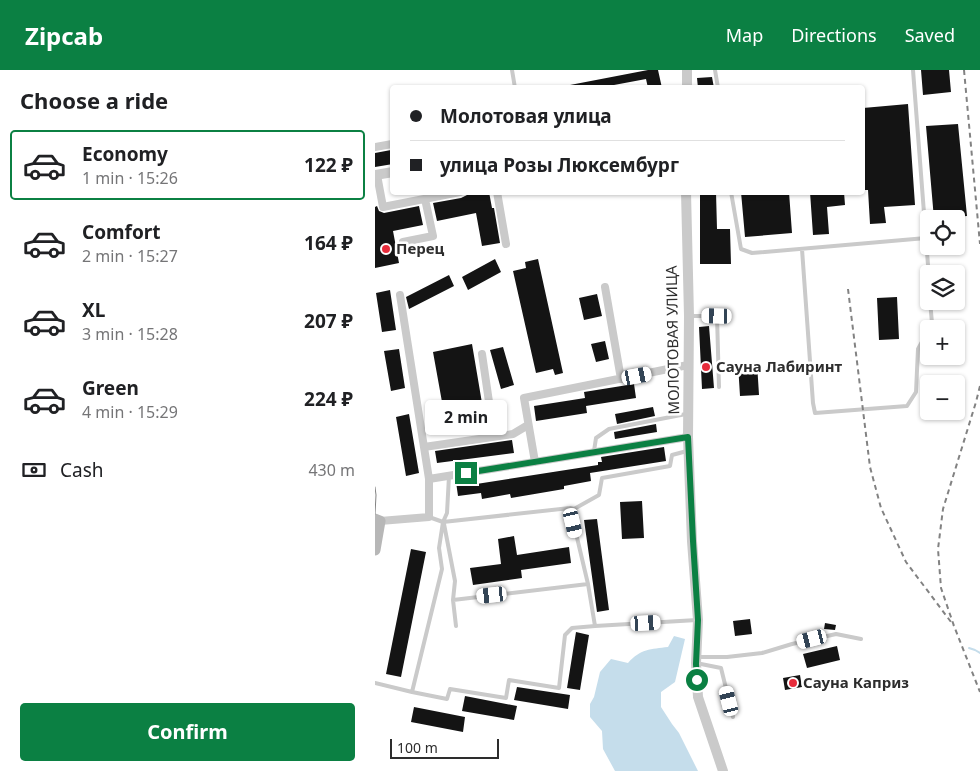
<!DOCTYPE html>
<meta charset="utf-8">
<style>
:root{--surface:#fff;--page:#f2f2f2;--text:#202124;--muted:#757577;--line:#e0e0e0;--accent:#0b8043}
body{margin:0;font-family:"Noto Sans",sans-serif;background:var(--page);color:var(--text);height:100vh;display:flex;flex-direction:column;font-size:19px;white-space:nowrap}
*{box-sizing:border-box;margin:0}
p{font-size:16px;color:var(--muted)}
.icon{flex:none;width:28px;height:28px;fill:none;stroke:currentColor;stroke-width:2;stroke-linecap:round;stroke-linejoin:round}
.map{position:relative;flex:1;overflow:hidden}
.drawer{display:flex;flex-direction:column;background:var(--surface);width:375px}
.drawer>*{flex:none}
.hud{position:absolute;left:15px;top:15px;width:475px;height:110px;border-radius:5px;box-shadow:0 1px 4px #0004;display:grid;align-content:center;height:110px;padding:0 20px;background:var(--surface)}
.fabs{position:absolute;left:545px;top:140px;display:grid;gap:10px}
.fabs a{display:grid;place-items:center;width:45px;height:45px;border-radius:5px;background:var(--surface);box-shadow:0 1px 4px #0004;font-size:25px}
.scale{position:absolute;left:15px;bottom:12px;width:109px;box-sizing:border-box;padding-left:5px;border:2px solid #2d2d2d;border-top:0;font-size:14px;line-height:18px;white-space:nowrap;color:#2d2d2d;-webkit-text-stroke:4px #fff;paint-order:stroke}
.end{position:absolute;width:22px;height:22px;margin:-11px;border:6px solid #0b8043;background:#fff;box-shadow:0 0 0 2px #fff}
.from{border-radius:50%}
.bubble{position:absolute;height:35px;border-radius:5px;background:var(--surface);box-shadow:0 1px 4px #0004;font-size:16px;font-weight:700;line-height:35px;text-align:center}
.car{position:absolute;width:15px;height:30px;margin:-15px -8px;border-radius:6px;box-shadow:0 0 4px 1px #0007;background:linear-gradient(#fff 24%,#345 0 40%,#fff 0 76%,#345 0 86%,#fff 0)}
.hud b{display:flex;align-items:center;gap:18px;height:48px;font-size:19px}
.hud b+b{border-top:1px solid var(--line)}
.hud i{width:12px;height:12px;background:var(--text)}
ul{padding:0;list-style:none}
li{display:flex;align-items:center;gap:15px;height:70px;margin:0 10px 8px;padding:0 10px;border:2px solid transparent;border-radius:5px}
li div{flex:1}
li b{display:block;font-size:19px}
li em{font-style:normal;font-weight:700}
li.selected{border-color:var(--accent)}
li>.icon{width:45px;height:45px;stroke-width:1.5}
h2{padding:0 20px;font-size:22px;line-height:60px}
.pay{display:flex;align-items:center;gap:12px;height:55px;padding:0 20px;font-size:19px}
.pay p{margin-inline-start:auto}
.cta{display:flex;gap:10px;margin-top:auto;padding:10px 20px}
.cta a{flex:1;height:58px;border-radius:5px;background:var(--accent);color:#fff;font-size:20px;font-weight:700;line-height:58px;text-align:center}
header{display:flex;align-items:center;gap:30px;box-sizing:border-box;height:70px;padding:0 25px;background:var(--accent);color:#fff}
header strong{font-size:24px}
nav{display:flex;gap:28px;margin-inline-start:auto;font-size:18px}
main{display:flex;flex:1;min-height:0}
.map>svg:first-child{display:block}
.water{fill:#c5ddeb}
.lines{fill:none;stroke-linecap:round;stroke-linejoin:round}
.stream{stroke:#c5ddeb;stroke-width:2}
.building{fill:#141414}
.service{stroke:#cacaca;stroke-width:4}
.minor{stroke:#cacaca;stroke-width:8}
.tertiary{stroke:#cacaca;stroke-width:10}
.secondary{stroke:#b7b7b7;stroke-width:11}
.tram{stroke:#828282;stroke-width:1}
.rail{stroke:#828282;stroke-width:2;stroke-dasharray:5 4;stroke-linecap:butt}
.route{stroke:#0b8043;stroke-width:6}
.poi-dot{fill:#e72c3b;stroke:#fff;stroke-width:2}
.labels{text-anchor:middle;stroke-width:5;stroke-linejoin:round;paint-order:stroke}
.poi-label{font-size:15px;font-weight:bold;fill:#2d2d2d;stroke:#fff;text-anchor:start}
.street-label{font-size:15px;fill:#2d2d2d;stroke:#fff}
</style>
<header>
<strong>Zipcab</strong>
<nav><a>Map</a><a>Directions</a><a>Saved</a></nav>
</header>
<main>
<section class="drawer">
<h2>Choose a ride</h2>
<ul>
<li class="selected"><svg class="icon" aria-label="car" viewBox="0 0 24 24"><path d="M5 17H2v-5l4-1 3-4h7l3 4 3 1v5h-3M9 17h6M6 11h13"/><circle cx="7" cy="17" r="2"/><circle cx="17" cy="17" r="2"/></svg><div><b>Economy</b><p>1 min · 15:26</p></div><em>122 ₽</em></li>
<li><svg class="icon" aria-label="car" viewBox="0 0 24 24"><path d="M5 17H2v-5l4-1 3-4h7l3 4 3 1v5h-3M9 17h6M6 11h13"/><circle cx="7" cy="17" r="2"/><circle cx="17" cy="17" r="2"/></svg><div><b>Comfort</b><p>2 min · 15:27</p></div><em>164 ₽</em></li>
<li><svg class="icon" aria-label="car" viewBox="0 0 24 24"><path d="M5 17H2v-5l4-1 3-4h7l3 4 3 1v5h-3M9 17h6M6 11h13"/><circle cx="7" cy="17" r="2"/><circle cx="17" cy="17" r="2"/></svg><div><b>XL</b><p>3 min · 15:28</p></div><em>207 ₽</em></li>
<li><svg class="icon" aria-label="car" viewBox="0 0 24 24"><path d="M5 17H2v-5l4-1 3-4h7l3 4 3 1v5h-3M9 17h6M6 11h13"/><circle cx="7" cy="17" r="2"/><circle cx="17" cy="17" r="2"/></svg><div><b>Green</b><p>4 min · 15:29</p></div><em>224 ₽</em></li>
</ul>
<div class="pay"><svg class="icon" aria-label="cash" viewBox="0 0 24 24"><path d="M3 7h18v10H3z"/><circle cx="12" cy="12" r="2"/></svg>Cash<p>430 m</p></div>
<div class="cta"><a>Confirm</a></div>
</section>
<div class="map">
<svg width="605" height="701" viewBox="0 0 605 701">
<rect width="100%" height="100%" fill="#fff"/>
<path class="water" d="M299,566L310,569L300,612L286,622V637L297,654L304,663L323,701H240L228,679L227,661L215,647V634L219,627L225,602L236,589L253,593C265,579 276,579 293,577Z"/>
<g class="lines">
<path class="stream" d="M594,578L600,580L605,583"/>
</g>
<path class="building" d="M273,0H283L287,18H273L271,9L223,18H195V15Z
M546,0H574L576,22L548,25Z
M337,7L339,18H323L322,8Z
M533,34L540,135L509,137L511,153L495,154L493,120H488V38Z
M583,54L592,146L559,149L551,56Z
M16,80L18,94L0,97V83Z
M92,122H114L117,138H119L125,173L107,176L101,143L62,151L58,133L86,128L92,125Z
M325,122H341L342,159H355L356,194H325Z
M366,122H414L417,163L370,167Z
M435,122H469L470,135L452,137L454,164L438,165Z
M2,136L4,141L9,143L44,136L48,155L18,161L24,193L0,198V137Z
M120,189L126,202L93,220L87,207Z
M163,189L188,303L180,305L178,299L161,303L138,201L151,198L150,192Z
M74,205L79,216L34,239L31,227Z
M15,220L21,260L7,262L1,223Z
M222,224L227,246L209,250L204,228Z
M522,227L524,269L504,270L502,228Z
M334,256L339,318L327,319L324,257Z
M230,271L234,289L221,292L216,274Z
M97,274L107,333L86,337L87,340L69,343L58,282Z
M128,277L139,315L126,319L115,280Z
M24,279L30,318L16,321L9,281Z
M382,293L384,325L365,326L363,294Z
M259,314L261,328L211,336L212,343L161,351L159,336L210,328L209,322Z
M278,337L280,346L242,354L240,344Z
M34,344L44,403L31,406L21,347Z
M281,354L282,362L240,369L239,362Z
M137,370L139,383L62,393L60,381Z
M289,377L291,391L215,403L216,411L189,416V419L136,428L135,424L107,429L106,423L83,426L81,412L94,410L95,415L223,395V392H227L226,387Z
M267,431L269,468L247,469L245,432Z
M222,449L234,540L222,542L209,450Z
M139,466L142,485L194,477L196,493L146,500L147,508L98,515L95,498L126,494L123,469Z
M36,479L51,482L26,607L11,604Z
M375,549L377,564L360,566L358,551Z
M450,553L461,555L460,560L449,559Z
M201,562L214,565L205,620L192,618Z
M462,576L465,590L432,598L428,584Z
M425,605L427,617L410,620L408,608Z
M142,617L195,625L193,639L139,630Z
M90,626L142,636L139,650L87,641Z
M39,637L90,647L88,662L36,652Z"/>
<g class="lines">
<path class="service" d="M137,0L140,18
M340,0L343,18
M538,0L554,208
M356,122L366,179L377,183L551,168
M427,179L438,333L440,343L532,336L541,322L543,279L554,259
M316,246H342L344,317
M554,259L557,253L555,231
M219,381L221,368L234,359L311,344
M195,438L199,439L224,425L227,408L295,396L297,385L312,381
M54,447L68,452L195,438L213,514L220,556L322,550
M69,454L80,511L78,530L81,556
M78,530L213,514
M322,587H352L387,583L417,574L461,564L486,569
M321,593L346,598L358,647
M0,613L37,622L67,499L64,478L68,452L72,443L74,406
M37,622L72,629L75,619L131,628L134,610L184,618L190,565L197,558L220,556"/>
<path class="minor" d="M0,77L17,74
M2,105L8,137L85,122
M122,122L131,174
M28,172L58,166L50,129
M230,217L246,309
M107,284L119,366
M49,377L138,364L153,355
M160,392L149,328L313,295
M54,409L313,367
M5,451L54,447V409L25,225"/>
<path class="tertiary" d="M312,0V18
M0,105L18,102
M311,122L314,246L313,367L317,471L323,550L321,593L323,627L348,701"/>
<path class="secondary" d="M0,449L5,451L0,480"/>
<path class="tram" d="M0,417L1,425L0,444"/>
<path class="rail" d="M589,0L605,174
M473,219L495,397L506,438L531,492L579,556
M605,316L601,332L568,439L563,479L566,518L579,556L605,622"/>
</g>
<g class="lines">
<path class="route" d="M91,403L313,367L318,471L323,550L321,594L322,610"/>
</g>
<g class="poi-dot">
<circle cx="11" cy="179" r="5"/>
<circle cx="331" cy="297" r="5"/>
<circle cx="418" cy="613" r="5"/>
</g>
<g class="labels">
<g class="poi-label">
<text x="21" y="184">Перец</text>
<text x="341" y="302">Сауна Лабиринт</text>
<text x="428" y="618">Сауна Каприз</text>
</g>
<g class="street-label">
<text transform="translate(298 270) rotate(-91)" y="5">МОЛОТОВАЯ УЛИЦА</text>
</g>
</g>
</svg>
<div class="fabs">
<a><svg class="icon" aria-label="locate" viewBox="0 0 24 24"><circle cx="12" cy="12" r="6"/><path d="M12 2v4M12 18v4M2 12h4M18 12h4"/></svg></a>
<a><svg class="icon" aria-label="layers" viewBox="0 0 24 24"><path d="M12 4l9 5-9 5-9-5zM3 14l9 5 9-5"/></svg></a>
<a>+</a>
<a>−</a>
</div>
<div class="scale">100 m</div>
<i class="end from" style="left:322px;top:610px"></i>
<i class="end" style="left:91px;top:403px"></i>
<div class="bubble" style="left:50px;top:330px;width:82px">2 min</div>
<i class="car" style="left:342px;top:246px;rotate:271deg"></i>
<i class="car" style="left:262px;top:306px;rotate:79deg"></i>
<i class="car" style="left:198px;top:453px;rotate:167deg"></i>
<i class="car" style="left:117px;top:525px;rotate:264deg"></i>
<i class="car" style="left:271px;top:553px;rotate:87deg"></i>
<i class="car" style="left:437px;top:569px;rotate:256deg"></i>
<i class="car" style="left:354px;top:631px;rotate:346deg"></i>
<div class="hud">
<b><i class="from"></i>Молотовая улица</b>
<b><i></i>улица Розы Люксембург</b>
</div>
</div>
</main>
